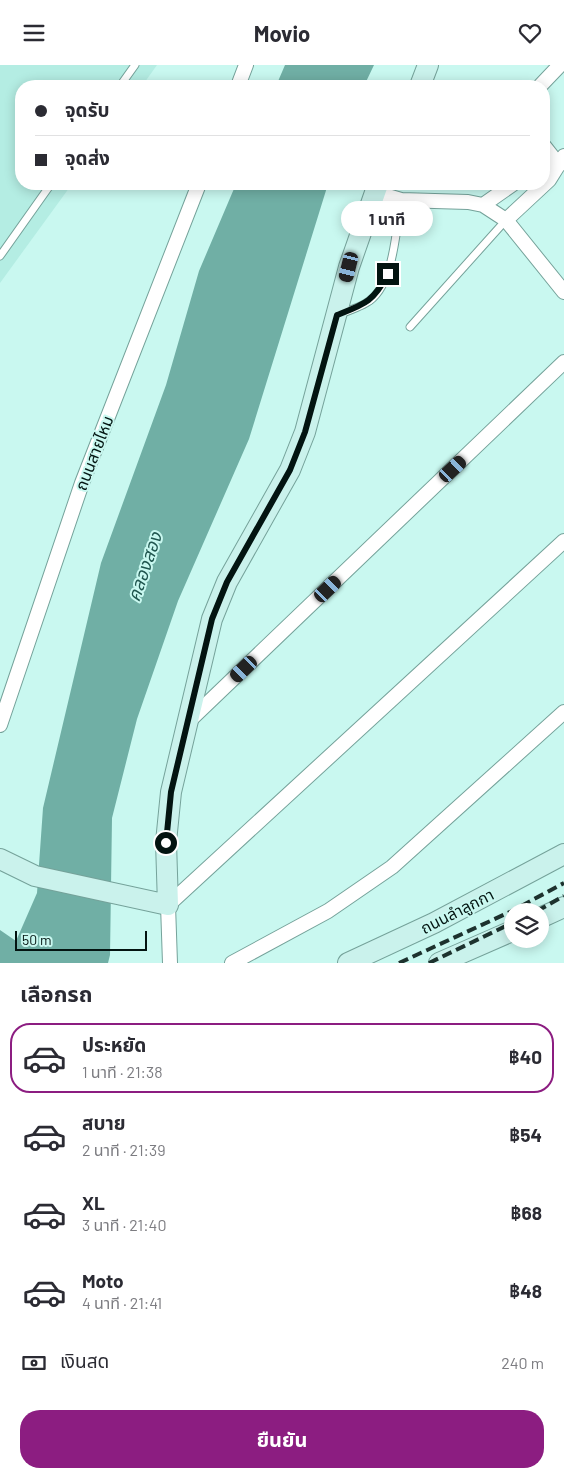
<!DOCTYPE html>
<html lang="th">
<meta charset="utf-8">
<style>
:root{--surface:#fff;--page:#f7f7f7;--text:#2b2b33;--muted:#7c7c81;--line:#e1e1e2;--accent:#8c1d81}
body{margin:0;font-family:Barlow,"Noto Sans Thai",sans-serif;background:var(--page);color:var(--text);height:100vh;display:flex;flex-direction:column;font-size:19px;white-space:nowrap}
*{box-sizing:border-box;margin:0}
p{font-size:16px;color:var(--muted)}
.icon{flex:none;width:28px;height:28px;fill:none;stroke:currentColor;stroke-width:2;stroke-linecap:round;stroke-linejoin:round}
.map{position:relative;height:898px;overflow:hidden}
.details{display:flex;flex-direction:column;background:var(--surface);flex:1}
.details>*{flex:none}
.banner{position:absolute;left:15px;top:15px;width:535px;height:110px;border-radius:20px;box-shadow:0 2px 12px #0003;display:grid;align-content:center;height:110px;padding:0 20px;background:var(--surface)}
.fabs{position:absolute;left:504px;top:838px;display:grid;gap:10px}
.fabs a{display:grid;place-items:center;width:45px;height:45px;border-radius:50%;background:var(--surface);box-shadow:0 2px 12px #0003;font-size:25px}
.scale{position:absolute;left:15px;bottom:12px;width:132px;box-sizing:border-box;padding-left:5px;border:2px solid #031411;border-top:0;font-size:14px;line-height:18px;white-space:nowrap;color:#031411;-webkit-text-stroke:4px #c9f8f0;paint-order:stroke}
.end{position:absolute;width:22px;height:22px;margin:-11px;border:6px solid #031411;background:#fff;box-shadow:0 0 0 2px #fff}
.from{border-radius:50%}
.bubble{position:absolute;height:35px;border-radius:18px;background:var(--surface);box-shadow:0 2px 12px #0003;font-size:16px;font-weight:700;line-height:35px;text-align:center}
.car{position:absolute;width:15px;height:30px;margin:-15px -8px;border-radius:6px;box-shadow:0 0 4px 1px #0007;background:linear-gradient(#222 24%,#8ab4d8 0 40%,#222 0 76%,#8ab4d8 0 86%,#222 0)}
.banner b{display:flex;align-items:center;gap:18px;height:48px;font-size:19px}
.banner b+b{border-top:1px solid var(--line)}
.banner i{width:12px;height:12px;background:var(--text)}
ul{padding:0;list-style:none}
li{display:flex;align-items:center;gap:15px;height:70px;margin:0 10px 8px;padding:0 10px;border:2px solid transparent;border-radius:20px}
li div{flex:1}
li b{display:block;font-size:19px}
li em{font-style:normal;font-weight:700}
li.active{border-color:var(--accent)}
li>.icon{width:45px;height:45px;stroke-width:1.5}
h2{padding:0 20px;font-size:22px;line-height:60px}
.pay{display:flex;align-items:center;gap:12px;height:55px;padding:0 20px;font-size:19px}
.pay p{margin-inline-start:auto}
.button{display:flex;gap:10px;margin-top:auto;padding:10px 20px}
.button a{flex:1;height:58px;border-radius:20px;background:var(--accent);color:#fff;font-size:20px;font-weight:700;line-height:58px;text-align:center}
header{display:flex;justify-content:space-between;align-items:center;height:65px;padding:0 20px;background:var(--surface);font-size:22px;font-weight:700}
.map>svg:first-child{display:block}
.built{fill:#b4ede3}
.water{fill:#70afa5}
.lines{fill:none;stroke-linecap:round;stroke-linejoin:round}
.lane-casing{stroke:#75a29a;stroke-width:9}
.street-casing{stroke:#75a29a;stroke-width:16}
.secondary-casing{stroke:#75a29a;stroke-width:22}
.lane{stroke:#fff;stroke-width:7}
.street{stroke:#fff;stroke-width:14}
.secondary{stroke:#caf2ec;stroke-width:20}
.rail{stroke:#1d322e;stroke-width:4;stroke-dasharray:10 5;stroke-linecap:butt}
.route{stroke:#031411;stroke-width:6}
.labels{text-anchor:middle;stroke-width:4;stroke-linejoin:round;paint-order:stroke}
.street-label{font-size:16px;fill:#031411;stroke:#c9f8f0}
.water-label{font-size:18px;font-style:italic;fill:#20564f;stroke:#c9f8f0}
</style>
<header><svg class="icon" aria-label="menu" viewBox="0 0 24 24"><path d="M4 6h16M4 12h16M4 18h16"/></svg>Movio<svg class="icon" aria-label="heart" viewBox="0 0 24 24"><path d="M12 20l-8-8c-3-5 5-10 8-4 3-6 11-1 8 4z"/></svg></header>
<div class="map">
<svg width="564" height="898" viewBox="0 0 564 898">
<rect width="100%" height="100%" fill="#c9f8f0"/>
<path class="built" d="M0,0H157L142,21H21V119H72L0,218Z"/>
<path class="water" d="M285,0H374L364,21H276Z
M236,119H328L249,374L178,536L137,654L112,753L110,890L108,898H0V865L16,876L37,828L43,743L101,498L166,320L199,206Z"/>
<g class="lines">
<g class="lane-casing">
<path id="lane" d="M120,21L135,0
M0,191L51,119
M341,249C349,245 358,243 366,238C394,223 396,164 401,135
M410,262L506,155"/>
</g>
<g class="street-casing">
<path id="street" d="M238,21L246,0
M540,21L560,0
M544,81L559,100
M374,127L401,135L468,137L483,140L506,155L564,227
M483,140L513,119
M506,155L549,115L564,91
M188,657L564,297
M0,660L82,418L199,119
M170,898L168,840L564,476
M232,898L328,846L392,802L564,647"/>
</g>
<g class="secondary-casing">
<path id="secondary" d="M420,21L428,0
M0,794L35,811L168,840L166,777L171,727L212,554L227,517L290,405L305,367L349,202L378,119
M540,853L564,842
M348,898L434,858L564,789
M439,898L512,866"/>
</g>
<use href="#lane" class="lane"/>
<use href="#street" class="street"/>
<use href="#secondary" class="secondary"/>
<path class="rail" d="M537,846L564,831
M399,898L512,846L564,818
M429,898L512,858"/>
</g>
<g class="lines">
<path class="route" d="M166,778L171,727L212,554L227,517L290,405L305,367L337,250C365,239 373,237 388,209"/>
</g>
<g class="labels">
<g class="street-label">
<text transform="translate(94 388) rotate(-69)" y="6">ถนนสายไหม</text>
<text transform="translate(457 846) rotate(-27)" y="6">ถนนลำลูกกา</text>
</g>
<g class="water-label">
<text transform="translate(145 502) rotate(-71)" y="6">คลองสอง</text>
</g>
</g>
</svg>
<div class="fabs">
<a><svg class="icon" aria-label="layers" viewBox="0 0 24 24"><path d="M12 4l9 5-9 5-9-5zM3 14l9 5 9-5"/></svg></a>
</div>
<div class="scale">50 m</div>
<i class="end from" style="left:166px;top:778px"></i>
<i class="end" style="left:388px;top:209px"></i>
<div class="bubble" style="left:341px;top:136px;width:92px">1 นาที</div>
<i class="car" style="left:349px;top:202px;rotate:194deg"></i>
<i class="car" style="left:453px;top:404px;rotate:47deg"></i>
<i class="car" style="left:328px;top:524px;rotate:46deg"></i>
<i class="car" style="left:244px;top:604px;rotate:226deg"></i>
<div class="banner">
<b><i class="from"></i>จุดรับ</b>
<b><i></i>จุดส่ง</b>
</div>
</div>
<section class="details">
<h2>เลือกรถ</h2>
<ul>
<li class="active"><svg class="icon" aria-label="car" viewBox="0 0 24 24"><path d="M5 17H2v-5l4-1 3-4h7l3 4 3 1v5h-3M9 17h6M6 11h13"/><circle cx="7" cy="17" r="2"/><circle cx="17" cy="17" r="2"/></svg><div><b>ประหยัด</b><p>1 นาที · 21:38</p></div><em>฿40</em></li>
<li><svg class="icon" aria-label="car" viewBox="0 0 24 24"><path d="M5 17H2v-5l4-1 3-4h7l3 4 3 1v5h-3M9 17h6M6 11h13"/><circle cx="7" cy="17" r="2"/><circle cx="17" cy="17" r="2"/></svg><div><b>สบาย</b><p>2 นาที · 21:39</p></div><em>฿54</em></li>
<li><svg class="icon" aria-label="car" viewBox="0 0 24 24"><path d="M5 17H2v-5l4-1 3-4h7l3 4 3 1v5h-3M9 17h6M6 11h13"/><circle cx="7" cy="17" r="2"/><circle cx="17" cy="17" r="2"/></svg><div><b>XL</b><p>3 นาที · 21:40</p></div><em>฿68</em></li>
<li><svg class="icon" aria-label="car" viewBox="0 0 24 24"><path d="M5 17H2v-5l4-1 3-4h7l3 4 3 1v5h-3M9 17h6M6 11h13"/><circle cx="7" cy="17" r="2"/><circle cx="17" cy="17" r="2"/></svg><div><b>Moto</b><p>4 นาที · 21:41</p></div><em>฿48</em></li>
</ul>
<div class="pay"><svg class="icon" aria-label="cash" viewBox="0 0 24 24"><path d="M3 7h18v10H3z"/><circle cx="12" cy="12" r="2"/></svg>เงินสด<p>240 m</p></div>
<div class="button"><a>ยืนยัน</a></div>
</section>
